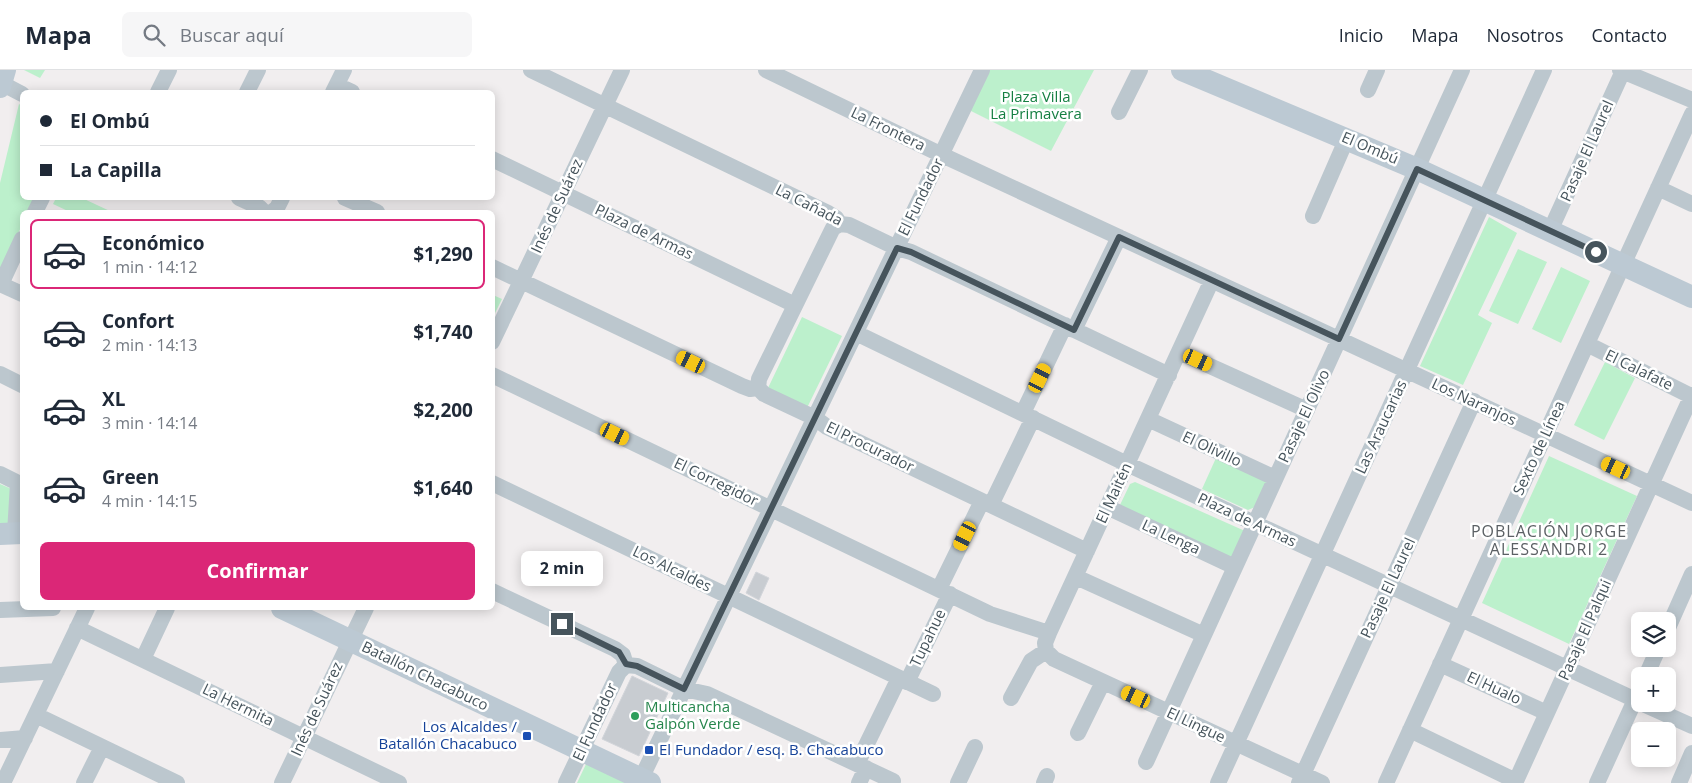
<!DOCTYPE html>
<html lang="es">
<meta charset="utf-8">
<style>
:root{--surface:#fff;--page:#f6f6f7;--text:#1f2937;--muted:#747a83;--line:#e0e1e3;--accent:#db2777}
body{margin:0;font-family:"Open Sans",sans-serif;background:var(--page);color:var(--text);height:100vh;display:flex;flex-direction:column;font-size:19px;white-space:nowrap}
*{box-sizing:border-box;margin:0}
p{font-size:16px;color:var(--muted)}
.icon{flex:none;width:28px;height:28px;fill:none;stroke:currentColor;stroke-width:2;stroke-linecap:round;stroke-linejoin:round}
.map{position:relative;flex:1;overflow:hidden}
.panel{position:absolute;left:20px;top:140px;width:475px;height:400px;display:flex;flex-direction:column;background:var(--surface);border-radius:8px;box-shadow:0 2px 12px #0003}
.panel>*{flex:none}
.banner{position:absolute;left:20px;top:20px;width:475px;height:110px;border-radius:8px;box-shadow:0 2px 12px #0003;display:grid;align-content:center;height:110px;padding:0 20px;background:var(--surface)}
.fabs{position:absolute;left:1631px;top:542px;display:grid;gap:10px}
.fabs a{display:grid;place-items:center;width:45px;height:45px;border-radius:8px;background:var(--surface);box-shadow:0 2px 12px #0003;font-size:25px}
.end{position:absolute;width:22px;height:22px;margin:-11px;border:6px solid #46545c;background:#fff;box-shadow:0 0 0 2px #fff}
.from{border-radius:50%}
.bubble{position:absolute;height:35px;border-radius:8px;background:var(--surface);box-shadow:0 2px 12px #0003;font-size:16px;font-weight:700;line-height:35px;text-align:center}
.car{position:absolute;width:15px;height:30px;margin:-15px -8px;border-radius:6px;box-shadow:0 0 4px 1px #0007;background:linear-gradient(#f5c518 24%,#345 0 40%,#f5c518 0 76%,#345 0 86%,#f5c518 0)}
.banner b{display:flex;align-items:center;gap:18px;height:48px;font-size:19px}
.banner b+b{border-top:1px solid var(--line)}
.banner i{width:12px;height:12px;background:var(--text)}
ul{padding:9px 0 0;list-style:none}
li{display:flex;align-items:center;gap:15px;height:70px;margin:0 10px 8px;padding:0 10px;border:2px solid transparent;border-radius:8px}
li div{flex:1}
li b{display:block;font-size:19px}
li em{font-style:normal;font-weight:700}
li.on{border-color:var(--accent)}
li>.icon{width:45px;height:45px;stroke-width:1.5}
.primary-button{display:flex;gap:10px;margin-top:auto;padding:10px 20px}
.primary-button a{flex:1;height:58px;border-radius:8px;background:var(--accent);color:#fff;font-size:20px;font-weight:700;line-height:58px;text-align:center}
header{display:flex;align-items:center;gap:30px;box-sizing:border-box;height:70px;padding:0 25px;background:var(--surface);border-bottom:1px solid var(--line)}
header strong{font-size:24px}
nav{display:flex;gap:28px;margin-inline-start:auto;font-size:18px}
.search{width:350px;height:45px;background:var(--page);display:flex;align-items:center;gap:12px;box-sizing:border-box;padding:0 18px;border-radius:8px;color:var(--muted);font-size:19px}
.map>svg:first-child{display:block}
.green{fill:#bcf0cc}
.building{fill:#c8ccd1;stroke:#d2d5da}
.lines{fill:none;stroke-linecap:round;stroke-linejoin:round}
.street{stroke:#bcc7ce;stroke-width:16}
.secondary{stroke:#bcc9d3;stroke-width:22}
.route{stroke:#46545c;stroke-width:6}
.leisure-dot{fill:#2e9e5b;stroke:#fff;stroke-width:2}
.transit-dot{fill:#1a4fb4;stroke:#fff;stroke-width:2}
.labels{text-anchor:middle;stroke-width:5;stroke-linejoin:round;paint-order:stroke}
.park-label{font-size:15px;fill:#157f42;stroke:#fff}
.street-label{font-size:15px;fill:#46545c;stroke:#fff}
.leisure-label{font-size:15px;fill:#27864d;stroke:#fff;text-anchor:start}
.transit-label{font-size:15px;fill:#164399;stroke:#fff;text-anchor:end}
.neighbourhood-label{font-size:16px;letter-spacing:1px;fill:#5b6064;stroke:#fff}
</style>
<header>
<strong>Mapa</strong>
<div class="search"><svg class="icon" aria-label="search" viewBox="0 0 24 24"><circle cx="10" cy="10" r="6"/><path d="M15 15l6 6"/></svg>Buscar aquí</div>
<nav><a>Inicio</a><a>Mapa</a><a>Nosotros</a><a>Contacto</a></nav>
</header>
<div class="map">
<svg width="1692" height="713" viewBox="0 0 1692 713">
<rect width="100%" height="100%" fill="#f1eeef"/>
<path class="green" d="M24,0H45L40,8Z
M989,0H1094L1051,81L969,40Z
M19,34L22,36V128H35L28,142H22V155L0,203V113Z
M56,128H82L112,142H70L53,134Z
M1489,147L1517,163L1478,245L1492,253L1463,315L1420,296Z
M1518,179L1547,192L1518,254L1489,241Z
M1561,197L1590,211L1561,273L1532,259Z
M493,225L502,229L493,247Z
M802,247L842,266L807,338L768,318Z
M1605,292L1635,308L1604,370L1574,355Z
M1549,386L1637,426L1569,574L1482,533Z
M1216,388L1267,412L1255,437L1248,440L1202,419Z
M1135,412L1245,461L1232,489L1119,437L1130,414Z
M0,414L14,420L13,459H0Z
M587,692L629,713H577Z"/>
<path class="building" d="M756,502L769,508L759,530L746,523Z
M632,606L668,623L639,686L602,669Z"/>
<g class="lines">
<path class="street" d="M531,0L828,143L836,148L840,154
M766,0L942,85L1692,433
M1620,0L1692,30
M1,13L22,24
M337,15L352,22
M1368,20L1377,0
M158,22L169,0
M247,22L258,0
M333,22L344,0
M1119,42L1140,0
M492,89L795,235
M1658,118L1692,134
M239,128L259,137L264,142
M345,128L377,142
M35,142L42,128
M272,142L277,138L282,128
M1313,146L1347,68
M840,154L849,155L897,178L911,182L1169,305
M1550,161L1623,1
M492,197L742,316L750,319L758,318
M0,214L22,224
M1,214L22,169
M1074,260L1119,167
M856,263L1127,394L1640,632
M492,272L622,0
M1587,274L1691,326
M1179,282L1307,340
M0,304L22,315
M492,305L990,544L1049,563
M758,318L764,324L815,348L827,357L1087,481
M758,318L759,309L831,162L833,158L840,154
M1023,343L1065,255
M1148,349L1275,408
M0,404L22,415
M492,413L933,624
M991,435L1033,348
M1107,437L1235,497
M15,463L18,413
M1076,507L1204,565
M939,519L982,431
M492,521L615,579L623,585L626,595
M0,540L53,538
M77,558L399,713
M1668,558L1692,504
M1046,581L1045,573L1049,563L1212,210
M1046,581L1054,589L1322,713
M143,589L167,538
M1440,594L1547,643
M626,595L637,596L684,619L707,624L893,711
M0,605L57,601
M1646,606L1658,579
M907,612L950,524
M1011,628L1031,591L1046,581
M1643,634L1692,656
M36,645L177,713
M1410,660L1516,711
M1078,663L1103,612
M0,670L25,668
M1146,692L1462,0
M857,694L899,608
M3,713L87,538
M84,713L102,677
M282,713L366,538
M566,713L619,602L626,595
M639,713L982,0
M859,713L866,698
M958,713L975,677
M1044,713L1047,706
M1218,713L1544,0
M1299,713L1474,331
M1386,713L1692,44
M1515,713L1692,325
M1597,713L1640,619
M1679,713L1692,683"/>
<path class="secondary" d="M1182,0L1417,99L1692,227
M0,17L5,0
M0,464L22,463
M282,538L650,713"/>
</g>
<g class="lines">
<path class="route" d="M562,554L619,582L626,594L637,596L684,619L897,178L911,182L1074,260L1119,167L1339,269L1417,99L1596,182"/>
</g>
<circle class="leisure-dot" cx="635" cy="646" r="5"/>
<g class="transit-dot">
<rect x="522" y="661" width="10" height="10" rx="2.5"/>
<rect x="644" y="675" width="10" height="10" rx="2.5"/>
</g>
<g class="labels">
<g class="park-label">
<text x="1036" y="32">Plaza Villa<tspan x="1036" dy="17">La Primavera</tspan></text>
</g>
<g class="street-label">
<text transform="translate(888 59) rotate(26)" y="5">La Frontera</text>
<text transform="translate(1370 78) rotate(23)" y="5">El Ombú</text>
<text transform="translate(1587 81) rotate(-66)" y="5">Pasaje El Laurel</text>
<text transform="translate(921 127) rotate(-64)" y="5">El Fundador</text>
<text transform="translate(809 135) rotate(27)" y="5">La Cañada</text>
<text transform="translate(557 136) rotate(-65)" y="5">Inés de Suárez</text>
<text transform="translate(644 162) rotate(26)" y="5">Plaza de Armas</text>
<text transform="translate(1639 300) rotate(26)" y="5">El Calafate</text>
<text transform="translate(1474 332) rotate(25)" y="5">Los Naranjos</text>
<text transform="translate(1304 346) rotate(-65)" y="5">Pasaje El Olivo</text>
<text transform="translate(1381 357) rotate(-65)" y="5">Las Araucarias</text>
<text transform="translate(870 377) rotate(26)" y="5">El Procurador</text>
<text transform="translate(1539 378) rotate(-65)" y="5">Sexto de Línea</text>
<text transform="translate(1212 379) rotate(25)" y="5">El Olivillo</text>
<text transform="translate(716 412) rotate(26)" y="5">El Corregidor</text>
<text transform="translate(1114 423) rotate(-65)" y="5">El Maitén</text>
<text transform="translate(1247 450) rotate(25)" y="5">Plaza de Armas</text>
<text transform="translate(1171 467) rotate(25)" y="5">La Lenga</text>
<text transform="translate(672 499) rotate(26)" y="5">Los Alcaldes</text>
<text transform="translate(1388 518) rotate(-65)" y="5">Pasaje El Laurel</text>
<text transform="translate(1585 560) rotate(-66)" y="5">Pasaje El Palqui</text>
<text transform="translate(928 568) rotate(-64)" y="5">Tupahue</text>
<text transform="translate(425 606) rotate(26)" y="5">Batallón Chacabuco</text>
<text transform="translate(1494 618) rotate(25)" y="5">El Hualo</text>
<text transform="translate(238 635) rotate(26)" y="5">La Hermita</text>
<text transform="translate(317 639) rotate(-65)" y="5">Inés de Suárez</text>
<text transform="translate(595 652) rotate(-65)" y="5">El Fundador</text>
<text transform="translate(1196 655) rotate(25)" y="5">El Lingue</text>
</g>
<g class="leisure-label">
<text x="645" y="642">Multicancha<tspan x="645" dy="17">Galpón Verde</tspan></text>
</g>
<g class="transit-label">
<text x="517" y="662">Los Alcaldes /<tspan x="517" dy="17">Batallón Chacabuco</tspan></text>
<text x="659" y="685" text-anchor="start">El Fundador / esq. B. Chacabuco</text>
</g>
<g class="neighbourhood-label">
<text x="1549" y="467">POBLACIÓN JORGE<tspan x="1549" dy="18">ALESSANDRI 2</tspan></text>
</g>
</g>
</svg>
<div class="fabs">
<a><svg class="icon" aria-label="layers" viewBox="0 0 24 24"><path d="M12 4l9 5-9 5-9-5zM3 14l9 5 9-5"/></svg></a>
<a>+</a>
<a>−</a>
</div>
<i class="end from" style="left:1596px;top:182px"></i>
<i class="end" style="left:562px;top:554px"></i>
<div class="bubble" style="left:521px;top:481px;width:82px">2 min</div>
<i class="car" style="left:1198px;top:290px;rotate:115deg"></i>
<i class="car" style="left:691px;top:292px;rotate:296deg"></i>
<i class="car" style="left:1040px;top:308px;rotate:26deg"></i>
<i class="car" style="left:615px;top:364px;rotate:116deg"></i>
<i class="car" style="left:1616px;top:398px;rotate:295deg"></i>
<i class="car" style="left:965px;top:466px;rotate:206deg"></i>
<i class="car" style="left:1136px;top:627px;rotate:295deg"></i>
<div class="banner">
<b><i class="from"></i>El Ombú</b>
<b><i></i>La Capilla</b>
</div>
<section class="panel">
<ul>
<li class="on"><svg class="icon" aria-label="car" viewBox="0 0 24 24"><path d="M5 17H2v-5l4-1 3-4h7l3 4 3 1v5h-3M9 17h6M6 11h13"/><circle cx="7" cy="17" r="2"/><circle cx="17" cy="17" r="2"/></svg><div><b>Económico</b><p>1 min · 14:12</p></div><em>$1,290</em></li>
<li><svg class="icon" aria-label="car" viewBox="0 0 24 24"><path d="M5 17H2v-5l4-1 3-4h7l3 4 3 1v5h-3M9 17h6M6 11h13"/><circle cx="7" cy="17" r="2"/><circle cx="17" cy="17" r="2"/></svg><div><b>Confort</b><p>2 min · 14:13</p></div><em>$1,740</em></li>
<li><svg class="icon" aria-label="car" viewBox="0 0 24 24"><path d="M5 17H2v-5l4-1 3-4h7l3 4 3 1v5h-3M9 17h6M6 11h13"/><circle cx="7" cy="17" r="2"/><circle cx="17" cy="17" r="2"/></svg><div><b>XL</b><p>3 min · 14:14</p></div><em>$2,200</em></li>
<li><svg class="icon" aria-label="car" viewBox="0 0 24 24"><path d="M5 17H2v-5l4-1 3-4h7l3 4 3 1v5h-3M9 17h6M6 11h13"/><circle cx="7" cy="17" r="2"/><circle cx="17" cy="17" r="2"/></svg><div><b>Green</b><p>4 min · 14:15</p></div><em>$1,640</em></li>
</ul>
<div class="primary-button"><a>Confirmar</a></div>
</section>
</div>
